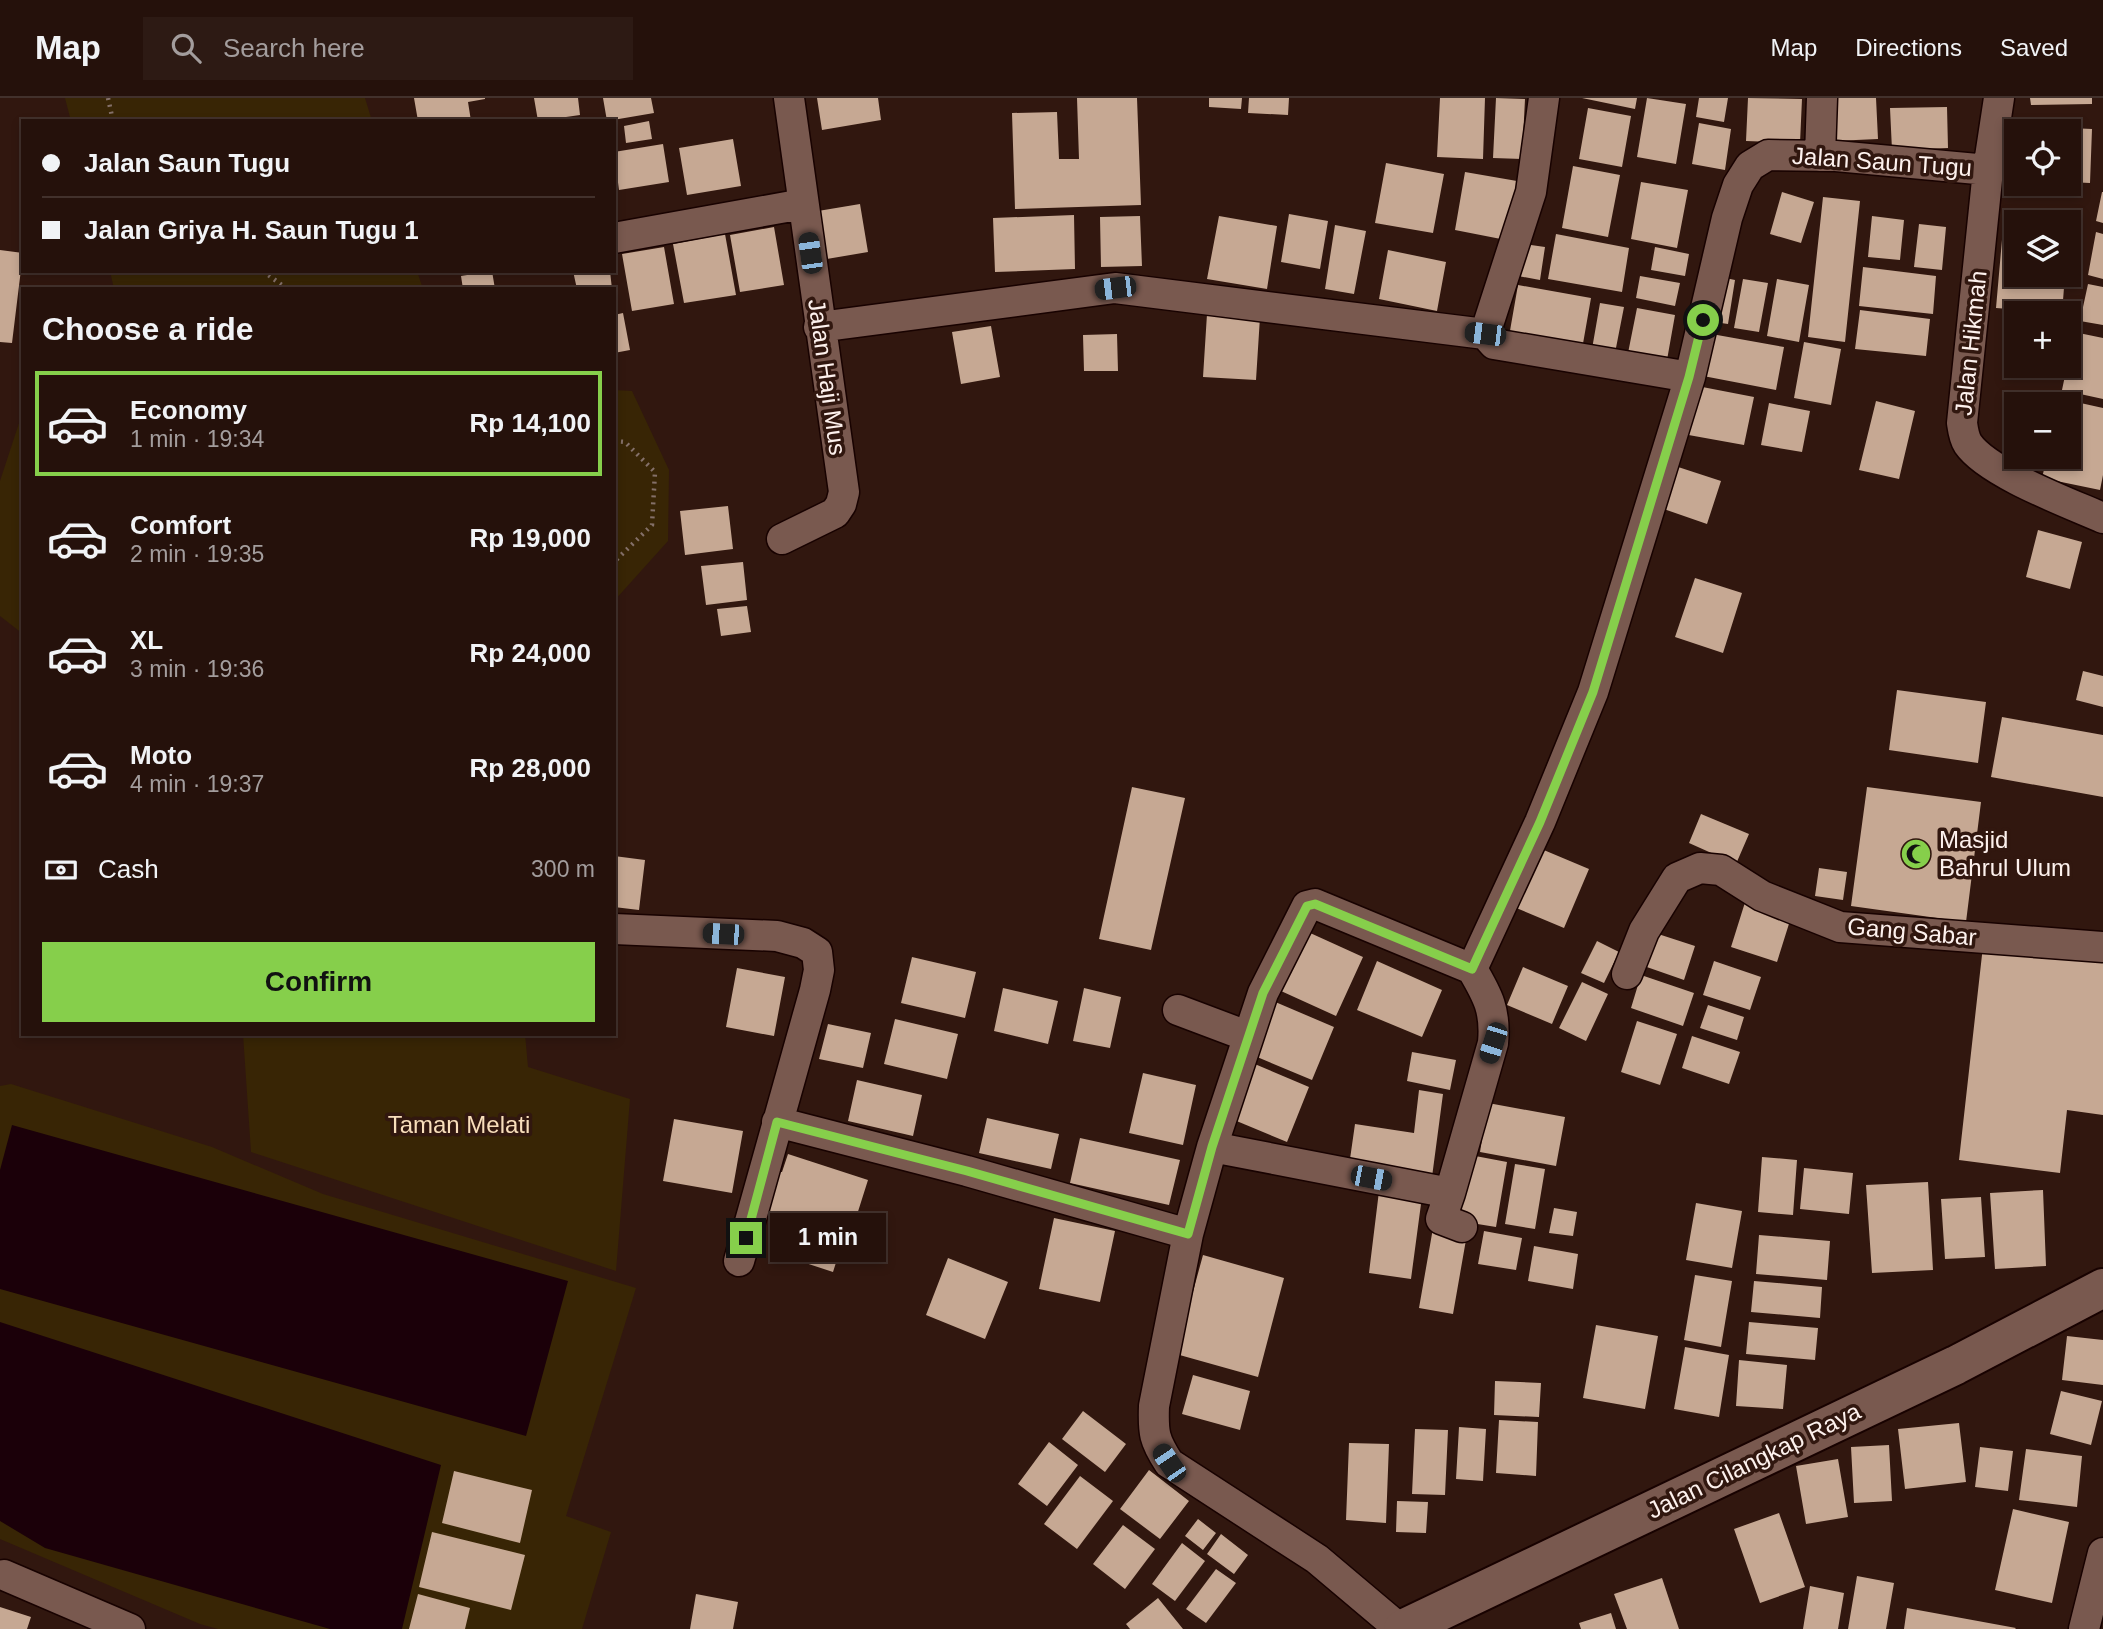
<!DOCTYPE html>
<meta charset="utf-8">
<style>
:root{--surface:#25110b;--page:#2d1a14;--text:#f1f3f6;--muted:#a39d9d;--line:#42312c;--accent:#86cf4b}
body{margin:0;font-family:Helvetica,sans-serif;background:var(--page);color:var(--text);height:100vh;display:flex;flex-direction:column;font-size:26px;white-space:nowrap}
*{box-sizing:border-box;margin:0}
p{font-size:23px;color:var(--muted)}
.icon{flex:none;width:38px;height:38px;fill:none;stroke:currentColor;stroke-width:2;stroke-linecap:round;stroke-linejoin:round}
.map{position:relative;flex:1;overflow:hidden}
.sheet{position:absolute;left:21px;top:189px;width:595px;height:749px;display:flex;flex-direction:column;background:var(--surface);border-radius:0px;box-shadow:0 4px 10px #0003,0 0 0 2px var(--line)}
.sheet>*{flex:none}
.hud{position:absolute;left:21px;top:21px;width:595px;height:154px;border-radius:0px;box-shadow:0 4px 10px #0003,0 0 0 2px var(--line);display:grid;align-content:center;height:154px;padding:0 21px;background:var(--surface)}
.fabs{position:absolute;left:2004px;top:21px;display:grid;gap:14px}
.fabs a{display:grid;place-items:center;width:77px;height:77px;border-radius:0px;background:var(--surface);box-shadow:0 4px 10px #0003,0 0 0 2px var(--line);font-size:35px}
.end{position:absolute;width:32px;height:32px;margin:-16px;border:9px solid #86cf4b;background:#111;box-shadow:0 0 0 4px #111}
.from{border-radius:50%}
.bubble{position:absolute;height:49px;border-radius:0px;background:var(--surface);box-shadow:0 4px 10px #0003,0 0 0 2px var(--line);font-size:23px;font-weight:700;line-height:49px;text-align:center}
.car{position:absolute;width:21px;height:42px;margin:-21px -10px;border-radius:9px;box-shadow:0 0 5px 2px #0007;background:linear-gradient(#222 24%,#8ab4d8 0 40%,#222 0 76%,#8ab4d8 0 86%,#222 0)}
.hud b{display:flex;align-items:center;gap:24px;height:66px;font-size:26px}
.hud b+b{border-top:2px solid var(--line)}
.hud i{width:18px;height:18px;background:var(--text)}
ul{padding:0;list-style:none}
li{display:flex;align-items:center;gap:21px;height:105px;margin:0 14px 10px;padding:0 7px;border:4px solid transparent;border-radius:0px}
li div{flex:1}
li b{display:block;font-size:26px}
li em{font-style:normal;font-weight:700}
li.current{border-color:var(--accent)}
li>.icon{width:63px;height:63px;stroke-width:1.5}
h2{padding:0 21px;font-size:32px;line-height:84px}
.pay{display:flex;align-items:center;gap:18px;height:77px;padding:0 21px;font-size:26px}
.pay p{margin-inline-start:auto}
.action{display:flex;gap:14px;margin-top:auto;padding:14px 21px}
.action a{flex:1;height:80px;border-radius:0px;background:var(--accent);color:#111;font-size:28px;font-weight:700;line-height:80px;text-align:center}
header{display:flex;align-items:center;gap:42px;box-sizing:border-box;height:98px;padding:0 35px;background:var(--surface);border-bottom:2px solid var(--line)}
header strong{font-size:33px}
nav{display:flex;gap:38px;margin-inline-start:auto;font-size:24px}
.search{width:490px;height:63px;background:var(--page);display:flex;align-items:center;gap:18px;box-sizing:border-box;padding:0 24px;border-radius:0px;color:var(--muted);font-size:26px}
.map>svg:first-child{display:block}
.green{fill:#382505}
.water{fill:#1b0009}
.building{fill:#c6a893}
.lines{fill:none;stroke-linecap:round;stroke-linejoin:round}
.minor-casing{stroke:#180200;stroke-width:33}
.tertiary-casing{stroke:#180200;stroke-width:42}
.path{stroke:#847069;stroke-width:4.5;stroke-dasharray:2 5;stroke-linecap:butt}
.minor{stroke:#79594f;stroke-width:30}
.tertiary{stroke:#79594f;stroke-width:38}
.route{stroke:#86cf4b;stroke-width:9}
.labels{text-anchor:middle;stroke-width:7;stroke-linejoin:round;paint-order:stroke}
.street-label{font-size:24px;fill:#fdf1ed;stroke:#31170f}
.poi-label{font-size:24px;fill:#fdf1ed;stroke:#31170f;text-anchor:start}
.park-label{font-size:24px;fill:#f8debb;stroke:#31170f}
</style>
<header>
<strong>Map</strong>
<div class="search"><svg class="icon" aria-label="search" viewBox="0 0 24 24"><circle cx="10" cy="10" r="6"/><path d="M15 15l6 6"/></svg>Search here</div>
<nav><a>Map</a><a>Directions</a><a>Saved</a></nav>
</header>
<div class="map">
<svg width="2103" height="1531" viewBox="0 0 2103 1531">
<rect width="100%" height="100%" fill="#31170f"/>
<path class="green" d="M65,0H365L372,23H71Z
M110,173H417L423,191H114Z
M614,292L632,293L669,372L668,443L614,503Z
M23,313V536L0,518V383Z
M243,936H525L528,969L630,1001L616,1173L251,1054Z
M11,986L212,1049L323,1096L636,1190L566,1418L611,1434L582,1531H218L200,1526L0,1441V988Z"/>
<path class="water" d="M12,1027L568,1183L526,1338L0,1191V1072Z
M0,1224L441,1367L402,1531H330L45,1450L0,1423Z"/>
<path class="building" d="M414,0H485V1L468,4L471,23H418Z
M534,0H578L580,17L538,23Z
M603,0H651L654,15L607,23Z
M817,0H878L881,22L822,32Z
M1077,0H1137L1141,107L1015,111L1012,15L1057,14L1059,61H1079Z
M1209,0H1242L1241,11L1209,9Z
M1249,0H1289L1288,17L1248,15Z
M1440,0H1485L1483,61L1437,59Z
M1496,0L1525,1L1522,61L1493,60Z
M1582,0H1637L1635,11Z
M1647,0L1686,6L1676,66L1637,59Z
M1699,0H1728L1724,24L1696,19Z
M1748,0L1802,1L1800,45L1746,43Z
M1833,0H1876L1878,41L1834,43Z
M2030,0H2092V6L2031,7Z
M1947,9L1948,50L1892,52L1890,10Z
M1588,10L1631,18L1622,69L1579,61Z
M649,23L652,41L626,45L624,28Z
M1699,25L1731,31L1725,72L1692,66Z
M2028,28L2092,31L2090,85L2068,84V33H2028Z
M733,41L741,88L687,97L679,50Z
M663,46L669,84L619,92L614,54Z
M1386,65L1444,76L1433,135L1375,125Z
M1573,68L1620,77L1608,139L1562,130Z
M1465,74L1517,83L1506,142L1455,132Z
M1641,84L1688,92L1677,150L1631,141Z
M1782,94L1814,104L1801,145L1770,136Z
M2102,94H2103V125L2096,123Z
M1823,99L1860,103L1845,244L1808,239Z
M860,106L868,154L815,163L806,115Z
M1289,116L1328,123L1320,171L1281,164Z
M1074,117L1075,171L995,174L993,120Z
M1140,118L1142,168L1101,169L1100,119Z
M1219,118L1277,128L1267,191L1207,181Z
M1872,118L1904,122L1900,162L1868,159Z
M2004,119L2044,122V124H2016V177H2065L2062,215L1996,210Z
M1919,126L1946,129L1942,172L1914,169Z
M1335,127L1366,133L1354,196L1325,191Z
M774,129L784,187L740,194L730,137Z
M2096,134L2103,136V181L2088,177Z
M725,136L736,197L684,205L673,146Z
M1556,136L1629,150L1622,194L1548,181Z
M1524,146L1545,149L1540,182L1518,178Z
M664,149L674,206L632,213L622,156Z
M1655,149L1689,156L1685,178L1651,172Z
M0,152L23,155L12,245L0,244Z
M1388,152L1446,164L1437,213L1379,201Z
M1863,169L1936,178L1933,216L1859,208Z
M492,173L495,191H463L461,178Z
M573,173H610L612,191H577Z
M1640,178L1680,185L1675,208L1636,200Z
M1716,178L1735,182L1728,226L1707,223Z
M1743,181L1768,185L1759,234L1734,230Z
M1777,181L1809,187L1799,244L1767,238Z
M2088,186L2103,189V227L2080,223Z
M1518,187L1591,200L1581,257L1508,244Z
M1600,205L1624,209L1615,255L1592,251Z
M1637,210L1675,217L1667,262L1628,255Z
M1860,212L1930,221L1926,258L1855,251Z
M623,215L630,252L614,255V217Z
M1207,216L1260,219L1256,282L1203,279Z
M991,228L1000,279L961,286L952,234Z
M2074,234L2103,240V301L2062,292L2067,268H2068Z
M1706,235L1784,249L1776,292L1698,277Z
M1117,236L1118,273H1084L1083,237Z
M1804,244L1841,251L1831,307L1794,300Z
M1692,287L1754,299L1744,347L1683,336Z
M2058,300L2103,310V377L2100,392L2042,380L2047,359H2068V306H2057Z
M1876,303L1915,313L1899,381L1859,372Z
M1769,305L1810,313L1802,354L1761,347Z
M1672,367L1721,383L1707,426L1658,409Z
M728,408L733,451L685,457L680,413Z
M2038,432L2082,444L2070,491L2026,479Z
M743,464L747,502L706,507L701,468Z
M1695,480L1742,495L1723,555L1675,539Z
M747,508L751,534L721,538L717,511Z
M2083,573L2103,578V609L2076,602Z
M1897,592L1986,604L1978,665L1889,652Z
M2002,619L2103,637V699L1991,679Z
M1132,689L1185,700L1151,852L1099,841Z
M1867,689L1981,704L1966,824L1851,808Z
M1701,716L1749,736L1736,766L1689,745Z
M1539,750L1589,771L1564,830L1514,809Z
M614,758L645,762L639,812L614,809Z
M1819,770L1847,774L1843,802L1815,798Z
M1747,798L1793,813L1777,864L1731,849Z
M1308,834L1363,859L1336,918L1281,893Z
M1652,834L1695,848L1684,882L1641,867Z
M1597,843L1619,854L1604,885L1581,875Z
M1983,848L2103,862V1017L2067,1012L2060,1075L1959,1062Z
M912,859L976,874L965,920L901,905Z
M1377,863L1442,892L1422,939L1357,912Z
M1714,863L1761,879L1750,912L1703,897Z
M1523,869L1568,888L1552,926L1507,907Z
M737,870L785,879L774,938L726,929Z
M1641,877L1694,895L1683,928L1631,910Z
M1582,884L1608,896L1586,943L1559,930Z
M1003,890L1058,903L1048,946L994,933Z
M1084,890L1121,899L1110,950L1073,943Z
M1273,903L1334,929L1312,982L1250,956Z
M1708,907L1744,919L1737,942L1700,930Z
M895,921L958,936L947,981L884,966Z
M1637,923L1677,936L1660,987L1621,974Z
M828,926L871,935L863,970L819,961Z
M1692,938L1740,954L1729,986L1682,970Z
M1412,954L1456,962L1450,992L1407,983Z
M1250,964L1309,989L1287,1044L1227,1019Z
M1143,975L1196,987L1183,1047L1129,1035Z
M857,982L922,997L913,1038L848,1023Z
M1419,992L1443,996L1432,1079L1349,1068L1355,1026L1414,1035Z
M1488,1005L1565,1019L1556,1068L1480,1054Z
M987,1020L1059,1036L1051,1071L979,1055Z
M674,1021L743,1033L732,1095L663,1083Z
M1080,1040L1180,1062L1169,1107L1070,1085Z
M788,1056L868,1082L855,1123L844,1120L843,1122L882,1134L873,1162L840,1152L833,1174L772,1154L782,1122L766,1116L779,1074H782Z
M1470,1057L1507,1064L1496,1129L1459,1123Z
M1762,1059L1797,1062L1793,1117L1758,1114Z
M1515,1066L1545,1071L1535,1131L1505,1126Z
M1804,1070L1853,1075L1849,1116L1800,1111Z
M1928,1084L1933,1172L1872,1175L1866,1087Z
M1380,1085L1423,1091L1411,1181L1369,1175Z
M2043,1092L2046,1168L1995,1171L1990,1095Z
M1981,1099L1985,1159L1945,1161L1941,1101Z
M1696,1105L1742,1113L1732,1170L1686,1162Z
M1554,1110L1577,1114L1573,1138L1549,1135Z
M1054,1120L1115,1133L1100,1204L1039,1191Z
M1433,1130L1467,1136L1453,1216L1419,1210Z
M1484,1133L1522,1140L1516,1172L1478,1166Z
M1759,1137L1830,1143L1827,1182L1756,1176Z
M1534,1148L1578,1156L1573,1191L1528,1183Z
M1203,1157L1284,1180L1258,1279L1176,1256Z
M948,1160L1008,1184L985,1241L926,1217Z
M1695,1177L1732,1183L1721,1249L1684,1242Z
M1754,1183L1822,1189L1820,1220L1751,1214Z
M1749,1224L1818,1230L1815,1262L1746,1256Z
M1596,1227L1658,1238L1645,1311L1583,1300Z
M2067,1238L2103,1242V1287L2062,1282Z
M1685,1249L1729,1257L1719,1319L1674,1311Z
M1739,1262L1787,1267L1783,1311L1736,1308Z
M1193,1277L1250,1293L1240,1332L1182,1316Z
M1495,1283L1541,1285L1539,1319L1494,1317Z
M2061,1293L2102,1303L2091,1347L2050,1336Z
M1083,1313L1126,1346L1105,1374L1062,1341Z
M1499,1322L1538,1324L1536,1378L1496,1375Z
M1959,1325L1966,1384L1905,1391L1898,1331Z
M1459,1329L1486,1331L1483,1383L1456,1381Z
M1415,1331L1448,1332L1445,1397L1412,1396Z
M1049,1344L1078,1367L1047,1408L1018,1386Z
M1349,1345L1389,1346L1386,1425L1346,1422Z
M1889,1347L1892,1403L1854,1405L1851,1349Z
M1980,1349L2013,1353L2008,1393L1975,1389Z
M2026,1351L2082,1358L2077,1409L2019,1402Z
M1838,1361L1848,1419L1806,1426L1796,1368Z
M1149,1372L1189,1403L1160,1441L1120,1411Z
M454,1373L532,1392L520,1445L442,1425Z
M1080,1378L1113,1403L1077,1451L1044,1426Z
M1397,1403L1428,1404L1426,1435L1396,1434Z
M2013,1411L2069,1424L2052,1505L1995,1492Z
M1779,1415L1805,1489L1760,1505L1734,1431Z
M1198,1421L1216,1435L1203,1452L1185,1438Z
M1123,1427L1155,1451L1125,1491L1093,1466Z
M432,1434L525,1457L511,1512L419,1489Z
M1221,1436L1248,1457L1234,1476L1207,1456Z
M1182,1445L1205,1463L1175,1503L1152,1486Z
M1216,1471L1236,1485L1206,1525L1186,1511Z
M1857,1478L1894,1485L1886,1531H1848Z
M1662,1480L1679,1531H1627L1614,1496Z
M1810,1488L1844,1495L1838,1531H1803Z
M418,1496L470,1510L465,1531H409Z
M696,1496L738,1504L733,1531H690Z
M1158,1500L1183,1531H1130L1126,1526Z
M0,1509L31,1519L27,1531H0Z
M1907,1510L2016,1530L2015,1531H1904Z
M1611,1515L1616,1531H1581L1579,1525Z"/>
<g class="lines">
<g class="minor-casing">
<path id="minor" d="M1999,0L1988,72L1962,325C1963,332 1964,340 1968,346C1988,375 2069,405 2103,420
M1820,58L1822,0
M614,140L803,106
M819,229L1115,190L1485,236L1494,246L1690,279
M1485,236L1531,94L1544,0
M782,441L835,415L841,406L844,394L789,0
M614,831L777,838L803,845L817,854L819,872L815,892L739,1163
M1472,871L1540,724L1593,594L1690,279L1727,120L1738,87L1750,68L1768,57L1836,58L1988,72
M1627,876L1644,833L1677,780L1700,770L1721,772L1762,798L1840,829L2103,849
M1178,912L1247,938
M777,1024L967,1073L1188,1136
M1212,1049L1450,1095L1493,945C1496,913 1488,898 1472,871
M1450,1095L1441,1121L1462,1129
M4,1477L130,1531
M1400,1531L1317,1461L1169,1365C1154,1342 1153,1335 1154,1308L1188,1136L1212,1049L1263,895L1307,808L1315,806L1472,871
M2084,1531L2103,1455"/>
</g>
<g class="tertiary-casing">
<path id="tertiary" d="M1403,1531L1956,1267L2103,1190"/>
</g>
<path class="path" d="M108,0L113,23
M263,173L287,191
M614,343L625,344L655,374L652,427L614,464"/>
<use href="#minor" class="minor"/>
<use href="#tertiary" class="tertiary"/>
</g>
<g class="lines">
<path class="route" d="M746,1140L777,1024L967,1073L1188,1136L1212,1049L1263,895L1307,808L1315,806L1472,871L1540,724L1593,594L1689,279L1703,222"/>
</g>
<defs>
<g id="mosque-disc" transform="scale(1.575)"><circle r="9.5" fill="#86cf4b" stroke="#31170f"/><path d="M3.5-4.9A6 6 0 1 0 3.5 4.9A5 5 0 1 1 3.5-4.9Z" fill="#111"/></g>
</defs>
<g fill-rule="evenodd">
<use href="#mosque-disc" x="1916" y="756"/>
</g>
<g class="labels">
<g class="street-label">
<text transform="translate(1882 64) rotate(4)" y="8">Jalan Saun Tugu</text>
<text transform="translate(1971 245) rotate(-84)" y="8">Jalan Hikmah</text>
<text transform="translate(827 279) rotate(82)" y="8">Jalan Haji Mus</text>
<text transform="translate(1912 834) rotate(5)" y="8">Gang Sabar</text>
<text transform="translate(1754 1363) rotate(-26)" y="8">Jalan Cilangkap Raya</text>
</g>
<g class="poi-label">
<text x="1939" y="750">Masjid<tspan x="1939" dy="28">Bahrul Ulum</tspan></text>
</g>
<g class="park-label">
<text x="459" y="1035">Taman Melati</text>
</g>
</g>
</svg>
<div class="fabs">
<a><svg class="icon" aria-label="locate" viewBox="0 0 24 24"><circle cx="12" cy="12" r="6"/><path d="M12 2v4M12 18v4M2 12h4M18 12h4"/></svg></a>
<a><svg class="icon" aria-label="layers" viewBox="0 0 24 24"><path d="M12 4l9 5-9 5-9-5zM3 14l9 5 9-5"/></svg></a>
<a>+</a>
<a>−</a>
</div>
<i class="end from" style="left:1703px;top:222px"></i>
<i class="end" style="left:746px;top:1140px"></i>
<div class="bubble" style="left:770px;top:1115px;width:116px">1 min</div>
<i class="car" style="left:810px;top:155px;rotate:352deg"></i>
<i class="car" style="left:1115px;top:190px;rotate:263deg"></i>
<i class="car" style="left:1485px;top:236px;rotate:277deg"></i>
<i class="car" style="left:723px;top:836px;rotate:273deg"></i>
<i class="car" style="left:1493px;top:945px;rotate:198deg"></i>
<i class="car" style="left:1371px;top:1080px;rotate:101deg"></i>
<i class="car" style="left:1169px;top:1365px;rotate:326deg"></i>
<div class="hud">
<b><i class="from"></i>Jalan Saun Tugu</b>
<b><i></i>Jalan Griya H. Saun Tugu 1</b>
</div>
<section class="sheet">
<h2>Choose a ride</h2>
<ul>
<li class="current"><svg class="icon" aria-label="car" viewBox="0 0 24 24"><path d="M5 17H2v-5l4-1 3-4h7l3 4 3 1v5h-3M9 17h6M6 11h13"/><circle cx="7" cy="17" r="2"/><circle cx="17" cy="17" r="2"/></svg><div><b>Economy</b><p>1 min · 19:34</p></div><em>Rp 14,100</em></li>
<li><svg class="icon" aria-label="car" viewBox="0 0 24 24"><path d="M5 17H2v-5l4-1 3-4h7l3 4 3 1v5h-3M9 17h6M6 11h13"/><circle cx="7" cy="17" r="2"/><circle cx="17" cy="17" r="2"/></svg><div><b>Comfort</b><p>2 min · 19:35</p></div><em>Rp 19,000</em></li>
<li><svg class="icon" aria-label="car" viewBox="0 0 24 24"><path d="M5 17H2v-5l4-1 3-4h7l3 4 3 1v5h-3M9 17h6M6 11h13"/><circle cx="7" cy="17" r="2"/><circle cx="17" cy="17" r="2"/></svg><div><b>XL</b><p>3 min · 19:36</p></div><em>Rp 24,000</em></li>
<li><svg class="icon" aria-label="car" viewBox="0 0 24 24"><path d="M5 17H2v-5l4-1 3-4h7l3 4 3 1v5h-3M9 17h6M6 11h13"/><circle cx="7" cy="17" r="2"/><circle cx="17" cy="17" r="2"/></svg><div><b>Moto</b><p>4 min · 19:37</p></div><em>Rp 28,000</em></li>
</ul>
<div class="pay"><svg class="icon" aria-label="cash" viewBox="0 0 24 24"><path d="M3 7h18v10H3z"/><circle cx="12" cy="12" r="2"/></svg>Cash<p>300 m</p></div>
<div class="action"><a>Confirm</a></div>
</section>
</div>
